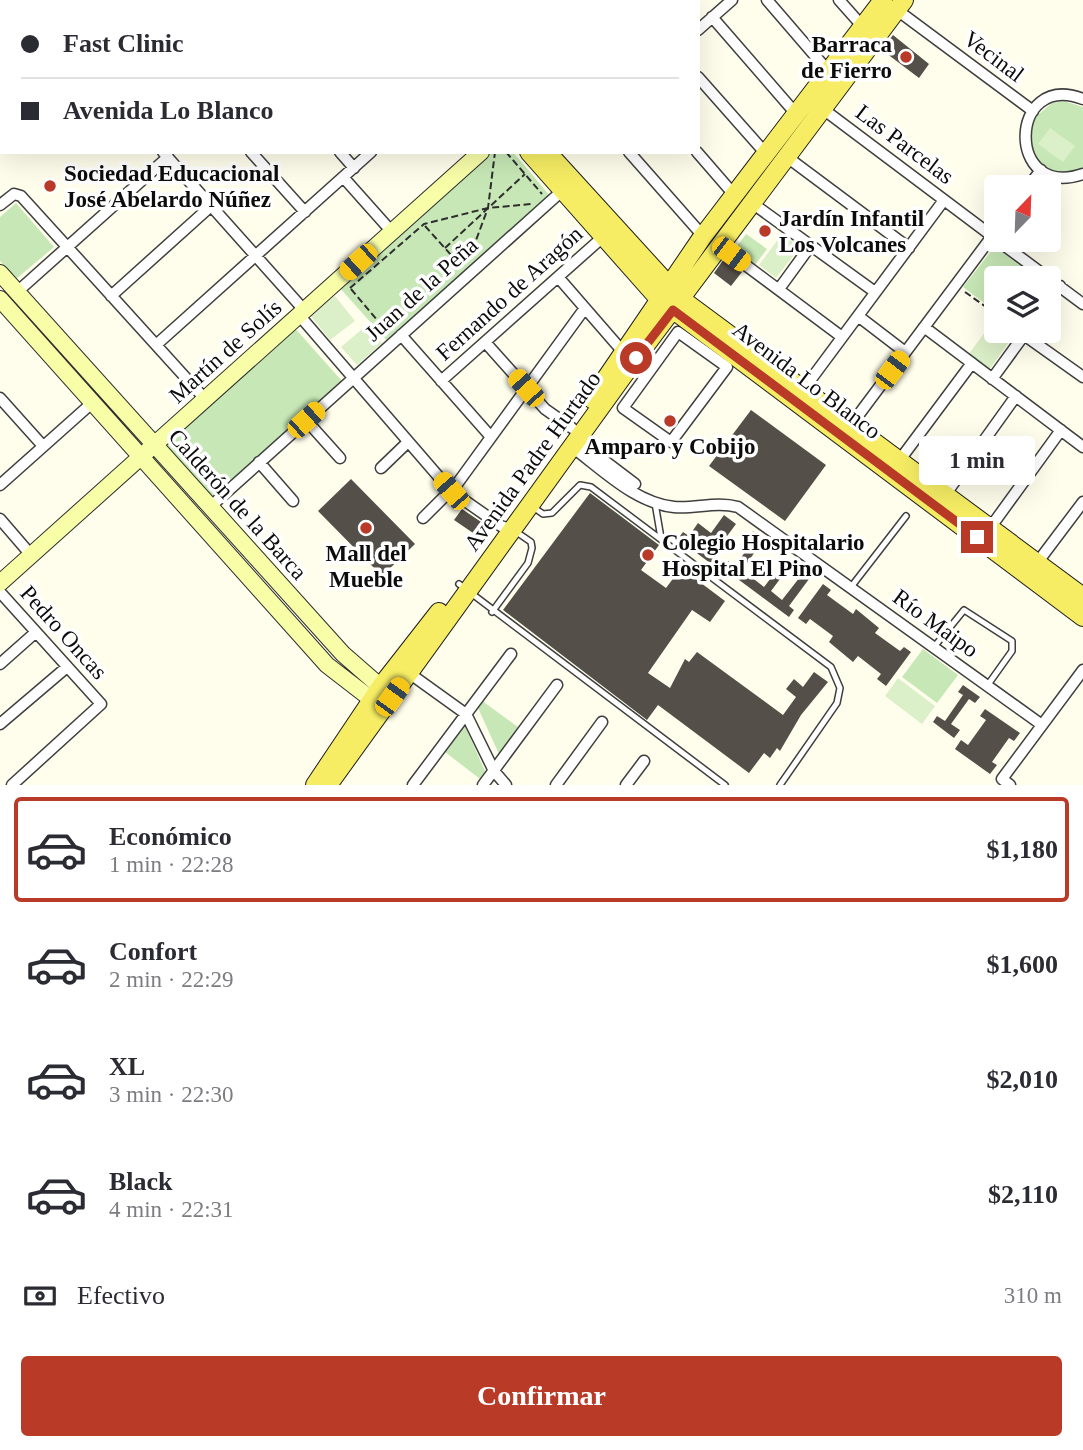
<!DOCTYPE html>
<html lang="es">
<meta charset="utf-8">
<style>
:root{--surface:#fff;--page:#f7f7f7;--text:#2b2b33;--muted:#7c7c81;--line:#e1e1e2;--accent:#b93a27}
body{margin:0;font-family:"Times New Roman",serif;background:var(--page);color:var(--text);height:100vh;display:flex;flex-direction:column;font-size:26px;white-space:nowrap}
*{box-sizing:border-box;margin:0}
p{font-size:23px;color:var(--muted)}
.icon{flex:none;width:38px;height:38px;fill:none;stroke:currentColor;stroke-width:2;stroke-linecap:round;stroke-linejoin:round}
.map{position:relative;height:785px;overflow:hidden}
.sheet{display:flex;flex-direction:column;background:var(--surface);flex:1}
.sheet>*{flex:none}
.guide{position:absolute;left:0px;top:0px;width:700px;height:154px;box-shadow:0 7px 28px #0002;display:grid;align-content:center;height:154px;padding:0 21px;background:var(--surface)}
.needle{width:46px;rotate:23deg}
.controls{position:absolute;left:984px;top:175px;display:grid;gap:14px}
.controls a{display:grid;place-items:center;width:77px;height:77px;border-radius:7px;background:var(--surface);box-shadow:0 7px 28px #0002;font-size:35px}
.end{position:absolute;width:32px;height:32px;margin:-16px;border:9px solid #b93a27;background:#fff;box-shadow:0 0 0 4px #fff}
.from{border-radius:50%}
.bubble{position:absolute;height:49px;border-radius:7px;background:var(--surface);box-shadow:0 7px 28px #0002;font-size:23px;font-weight:700;line-height:49px;text-align:center}
.car{position:absolute;width:21px;height:42px;margin:-21px -10px;border-radius:9px;box-shadow:0 0 5px 2px #0007;background:linear-gradient(#f5c518 24%,#345 0 40%,#f5c518 0 76%,#345 0 86%,#f5c518 0)}
.guide b{display:flex;align-items:center;gap:24px;height:66px;font-size:26px}
.guide b+b{border-top:2px solid var(--line)}
.guide i{width:18px;height:18px;background:var(--text)}
ul{padding:12px 0 0;list-style:none}
li{display:flex;align-items:center;gap:21px;height:105px;margin:0 14px 10px;padding:0 7px;border:4px solid transparent;border-radius:7px}
li div{flex:1}
li b{display:block;font-size:26px}
li em{font-style:normal;font-weight:700}
li.active{border-color:var(--accent)}
li>.icon{width:63px;height:63px;stroke-width:1.5}
.pay{display:flex;align-items:center;gap:18px;height:77px;padding:0 21px;font-size:26px}
.pay p{margin-inline-start:auto}
.cta{display:flex;gap:14px;margin-top:auto;padding:14px 21px}
.cta a{flex:1;height:80px;border-radius:7px;background:var(--accent);color:#fff;font-size:28px;font-weight:700;line-height:80px;text-align:center}
.map>svg:first-child{display:block}
.green{fill:#c7e8b6}
.pitch{fill:#dbefc8}
.building{fill:#554f49}
.lines{fill:none;stroke-linecap:round;stroke-linejoin:round}
.lane-casing{stroke:#3f3f3f;stroke-width:8}
.street-casing{stroke:#3f3f3f;stroke-width:13}
.secondary-casing{stroke:#2e2e2e;stroke-width:18}
.primary-casing{stroke:#1d1d1d;stroke-width:20}
.path{stroke:#2e2e2e;stroke-width:2;stroke-dasharray:7 3.5;stroke-linecap:butt}
.lane{stroke:#fff;stroke-width:5}
.street{stroke:#fff;stroke-width:10}
.secondary{stroke:#f8fea8;stroke-width:16}
.primary{stroke:#f6ed64;stroke-width:18}
.route{stroke:#b93a27;stroke-width:9}
.poi-dot{fill:#b93a27;stroke:#fff;stroke-width:2.5}
.labels{text-anchor:middle;stroke-width:7;stroke-linejoin:round;paint-order:stroke}
.poi-label{font-size:23px;font-weight:bold;fill:#0c0c0c;stroke:#fff;text-anchor:start}
.street-label{font-size:23px;fill:#0c0c0c;stroke:#fff}
</style>
<div class="map">
<svg width="1083" height="785" viewBox="0 0 1083 785">
<rect width="100%" height="100%" fill="#fffeec"/>
<path class="green" d="M1064,101L1083,107V168C1063,178 1030,169 1029,142C1029,135 1032,126 1033,119L1052,103Z
M490,152H513L551,197L389,343L339,287Z
M16,203L54,247L16,279L0,261V217Z
M746,234L767,249L755,265L734,250Z
M998,249L1027,271L1021,278H996V312L963,287L992,250Z
M292,325L342,381L212,500L162,445Z
M923,649L958,675L937,703L902,677Z
M481,700L518,727L499,754L478,708Z
M464,724L485,771L480,779L445,752Z"/>
<path class="pitch" d="M1050,128L1075,146L1063,162L1038,144Z
M782,234L800,247L776,278L759,265Z
M335,296L355,321L330,340L310,315Z
M996,317V331L1016,332L989,370L968,355Z
M367,325L382,343L357,365L341,347Z
M898,678L935,706L922,724L885,696Z"/>
<path class="building" d="M893,35L929,64L919,78L882,50Z
M724,259L742,272L731,286L714,273Z
M751,410L826,465L785,521L709,466Z
M351,479L415,544L382,576L318,511Z
M590,493L659,545L641,570L666,588L681,568L725,601L710,622L692,610L648,673L670,688L685,659L689,662L697,652L783,715L796,697L786,689L794,679L803,687L814,672L828,682L801,715L780,751L777,748L770,758L764,753L749,773L658,705L647,720L503,610Z
M462,509L484,524L476,535L454,520Z
M724,515L736,524L713,555L719,559L714,566L678,539L683,532L689,536L698,523L711,533Z
M753,531L770,543L766,549L760,545L742,570L750,576L764,587L774,574L780,579L771,591L782,600L800,577L785,566L791,559L812,575L789,606L794,610L789,617L723,568L728,561L735,566L753,541L749,537Z
M823,584L831,590L827,595L853,614L856,609L879,628L875,633L900,651L904,647L911,652L886,686L877,679L881,674L858,656L853,662L829,642L833,636L810,619L806,624L798,618Z
M963,685L980,697L975,703L969,699L951,724L960,730L954,738L933,722L937,716L945,721L963,695L958,692Z
M985,709L1020,733L1014,741L1009,738L992,762L997,765L990,774L955,749L961,740L968,745L986,720L980,716Z"/>
<g class="lines">
<g class="lane-casing">
<path id="lane" d="M655,503L661,538
M533,507L543,514L552,513L580,485L591,487L831,667L840,688L837,703L780,785
M459,584L725,785
M851,587L906,516
M492,612L528,563L532,548L531,542L515,531
M934,647L964,610L1012,641V651L987,686"/>
</g>
<g class="street-casing">
<path id="street" d="M27,0L29,2
M203,0L205,2
M485,0L486,2
M542,0L543,2
M601,0L603,2
M767,0L829,72
M839,0L863,27
M119,2L121,0
M295,2L297,0
M897,10L1033,111
M712,17L797,115
M698,30L732,0
M0,69L2,71
M698,77L767,155
M1083,99C1008,70 1005,201 1083,174
M0,108L2,106
M823,109L996,239
M163,152L304,310
M251,152L305,212
M340,152L354,168
M629,152L703,236
M697,152L736,197
M787,157L909,248
M343,177L392,232
M1028,187L1041,170
M752,203L875,292
M0,205L14,194L21,196L205,399
M997,240L1083,304
M720,246L842,337
M558,277L624,353
M779,289L811,245
M17,292L168,157
M111,296L211,206
M1048,302L1060,286
M299,315L451,491L501,526L512,530
M858,316L905,352
M924,327L1083,447
M678,332L727,367L671,442L623,408Z
M401,335L491,437
M1024,335L1083,377
M485,342L545,409L572,428
M156,345L371,152
M992,379L1027,331
M441,381L604,236
M803,390L944,200
M0,398L43,446
M306,420L340,458
M851,425L996,231
M577,440L635,484
M572,447C602,469 635,503 674,507C696,509 716,501 738,507L1042,725
M899,461L972,363
M259,462L293,501
M381,468L408,442
M0,485L92,403
M945,495L1016,396
M210,507L563,190
M423,518L457,484L585,308
M0,519L31,555
M990,528L1061,430
M1037,563L1083,502
M0,592L101,704L12,785
M0,664L36,632
M409,673L466,714L494,771L506,785
M0,724L67,667
M413,785L511,654
M483,785L557,685
M556,785L602,722
M626,785L644,761
M1010,785L1002,779L1083,670"/>
</g>
<g class="secondary-casing">
<path id="secondary" d="M650,2L652,0
M0,273L343,654L390,695
M0,299L327,665L380,706
M0,583L481,152"/>
</g>
<g class="primary-casing">
<path id="primary" d="M394,0L395,2
M412,0L414,2
M529,152L659,299L1083,617
M547,152L681,299L1083,597
M592,399L703,236L883,0
M315,785L382,685L439,612
M328,785L636,358L904,0"/>
</g>
<path class="path" d="M506,152L542,194
M425,226L461,266
M445,248L525,174
M469,259L488,208L495,152
M350,288L424,224L488,208L531,204
M351,289L388,333
M965,292L996,314"/>
<use href="#lane" class="lane"/>
<use href="#street" class="street"/>
<use href="#secondary" class="secondary"/>
<use href="#primary" class="primary"/>
</g>
<g class="lines">
<path class="route" d="M636,358L673,310L977,537"/>
</g>
<g class="poi-dot">
<circle cx="906" cy="57" r="7"/>
<circle cx="50" cy="186" r="7"/>
<circle cx="765" cy="231" r="7"/>
<circle cx="670" cy="421" r="7"/>
<circle cx="366" cy="528" r="7"/>
<circle cx="648" cy="555" r="7"/>
</g>
<g class="labels">
<g class="poi-label">
<text x="892" y="52" text-anchor="end">Barraca<tspan x="892" dy="26">de Fierro</tspan></text>
<text x="64" y="181">Sociedad Educacional<tspan x="64" dy="26">José Abelardo Núñez</tspan></text>
<text x="779" y="226">Jardín Infantil<tspan x="779" dy="26">Los Volcanes</tspan></text>
<text x="670" y="454" text-anchor="middle">Amparo y Cobijo</text>
<text x="662" y="550">Colegio Hospitalario<tspan x="662" dy="26">Hospital El Pino</tspan></text>
<text x="366" y="561" text-anchor="middle">Mall del<tspan x="366" dy="26">Mueble</tspan></text>
</g>
<g class="street-label">
<text transform="translate(994 56) rotate(37)" y="8">Vecinal</text>
<text transform="translate(905 144) rotate(37)" y="8">Las Parcelas</text>
<text transform="translate(421 289) rotate(-42)" y="8">Juan de la Peña</text>
<text transform="translate(509 293) rotate(-42)" y="8">Fernando de Aragón</text>
<text transform="translate(225 351) rotate(-42)" y="8">Martín de Solís</text>
<text transform="translate(807 380) rotate(37)" y="8">Avenida Lo Blanco</text>
<text transform="translate(532 461) rotate(-54)" y="8">Avenida Padre Hurtado</text>
<text transform="translate(238 504) rotate(48)" y="8">Calderón de la Barca</text>
<text transform="translate(936 623) rotate(36)" y="8">Río Maipo</text>
<text transform="translate(64 632) rotate(48)" y="8">Pedro Oncas</text>
</g>
</g>
</svg>
<div class="controls">
<a><svg class="needle" viewBox="-14 -14 28 28"><path d="M0-13l5 13h-10z" fill="#e53935"/><path d="M0 13l5-13h-10z" fill="#7c7c81"/></svg></a>
<a><svg class="icon" aria-label="layers" viewBox="0 0 24 24"><path d="M12 4l9 5-9 5-9-5zM3 14l9 5 9-5"/></svg></a>
</div>
<i class="end from" style="left:636px;top:358px"></i>
<i class="end" style="left:977px;top:537px"></i>
<div class="bubble" style="left:919px;top:436px;width:116px">1 min</div>
<i class="car" style="left:731px;top:254px;rotate:127deg"></i>
<i class="car" style="left:358px;top:262px;rotate:228deg"></i>
<i class="car" style="left:892px;top:370px;rotate:37deg"></i>
<i class="car" style="left:526px;top:388px;rotate:318deg"></i>
<i class="car" style="left:306px;top:420px;rotate:48deg"></i>
<i class="car" style="left:451px;top:491px;rotate:319deg"></i>
<i class="car" style="left:392px;top:697px;rotate:36deg"></i>
<div class="guide">
<b><i class="from"></i>Fast Clinic</b>
<b><i></i>Avenida Lo Blanco</b>
</div>
</div>
<section class="sheet">
<ul>
<li class="active"><svg class="icon" aria-label="car" viewBox="0 0 24 24"><path d="M5 17H2v-5l4-1 3-4h7l3 4 3 1v5h-3M9 17h6M6 11h13"/><circle cx="7" cy="17" r="2"/><circle cx="17" cy="17" r="2"/></svg><div><b>Económico</b><p>1 min · 22:28</p></div><em>$1,180</em></li>
<li><svg class="icon" aria-label="car" viewBox="0 0 24 24"><path d="M5 17H2v-5l4-1 3-4h7l3 4 3 1v5h-3M9 17h6M6 11h13"/><circle cx="7" cy="17" r="2"/><circle cx="17" cy="17" r="2"/></svg><div><b>Confort</b><p>2 min · 22:29</p></div><em>$1,600</em></li>
<li><svg class="icon" aria-label="car" viewBox="0 0 24 24"><path d="M5 17H2v-5l4-1 3-4h7l3 4 3 1v5h-3M9 17h6M6 11h13"/><circle cx="7" cy="17" r="2"/><circle cx="17" cy="17" r="2"/></svg><div><b>XL</b><p>3 min · 22:30</p></div><em>$2,010</em></li>
<li><svg class="icon" aria-label="car" viewBox="0 0 24 24"><path d="M5 17H2v-5l4-1 3-4h7l3 4 3 1v5h-3M9 17h6M6 11h13"/><circle cx="7" cy="17" r="2"/><circle cx="17" cy="17" r="2"/></svg><div><b>Black</b><p>4 min · 22:31</p></div><em>$2,110</em></li>
</ul>
<div class="pay"><svg class="icon" aria-label="cash" viewBox="0 0 24 24"><path d="M3 7h18v10H3z"/><circle cx="12" cy="12" r="2"/></svg>Efectivo<p>310 m</p></div>
<div class="cta"><a>Confirmar</a></div>
</section>
